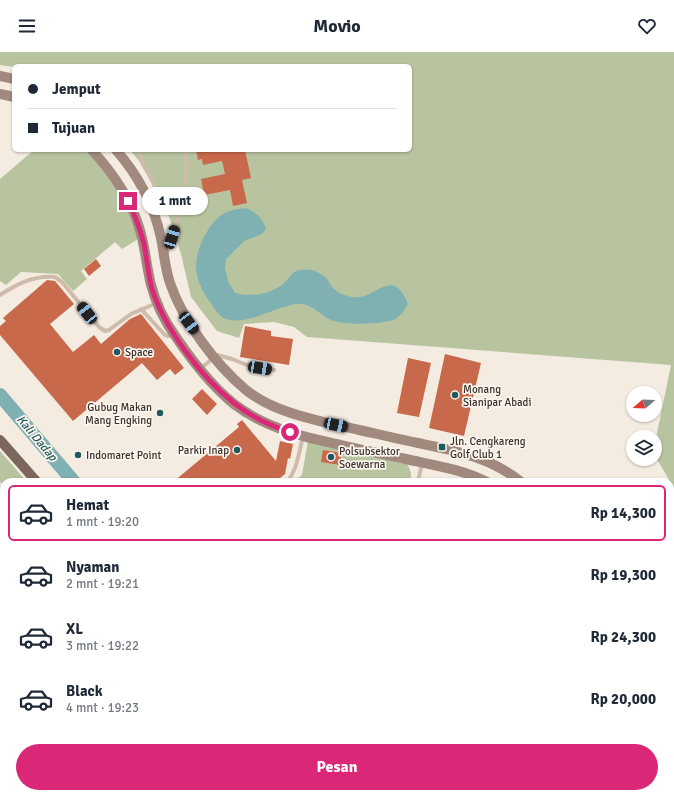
<!DOCTYPE html>
<html lang="id">
<meta charset="utf-8">
<style>
:root{--surface:#fff;--page:#f6f6f7;--text:#1f2937;--muted:#747a83;--line:#e0e1e3;--accent:#db2777}
body{margin:0;font-family:Signika,sans-serif;background:var(--page);color:var(--text);height:100vh;display:flex;flex-direction:column;font-size:15px;white-space:nowrap}
*{box-sizing:border-box;margin:0}
p{font-size:13px;color:var(--muted)}
.icon{flex:none;width:22px;height:22px;fill:none;stroke:currentColor;stroke-width:2;stroke-linecap:round;stroke-linejoin:round}
.map{position:relative;flex:1;overflow:hidden}
.side{position:absolute;left:0px;top:426px;width:674px;height:320px;display:flex;flex-direction:column;background:var(--surface);border-radius:12px 12px 0 0;box-shadow:0 1px 3px #0004}
.side>*{flex:none}
.hud{position:absolute;left:12px;top:12px;width:400px;height:88px;border-radius:6px;box-shadow:0 1px 3px #0004;display:grid;align-content:center;height:88px;padding:0 16px;background:var(--surface)}
.needle{width:26px;rotate:251deg}
.fabs{position:absolute;left:626px;top:334px;display:grid;gap:8px}
.fabs a{display:grid;place-items:center;width:36px;height:36px;border-radius:50%;background:var(--surface);box-shadow:0 1px 3px #0004;font-size:20px}
.end{position:absolute;width:18px;height:18px;margin:-9px;border:5px solid #db2777;background:#fff;box-shadow:0 0 0 2px #fff}
.from{border-radius:50%}
.bubble{position:absolute;height:28px;border-radius:14px;background:var(--surface);box-shadow:0 1px 3px #0004;font-size:13px;font-weight:700;line-height:28px;text-align:center}
.car{position:absolute;width:12px;height:24px;margin:-12px -6px;border-radius:5px;box-shadow:0 0 3px 1px #0007;background:linear-gradient(#222 24%,#8ab4d8 0 40%,#222 0 76%,#8ab4d8 0 86%,#222 0)}
.hud b{display:flex;align-items:center;gap:14px;height:38px;font-size:15px}
.hud b+b{border-top:1px solid var(--line)}
.hud i{width:10px;height:10px;background:var(--text)}
ul{padding:7px 0 0;list-style:none}
li{display:flex;align-items:center;gap:12px;height:56px;margin:0 8px 6px;padding:0 8px;border:2px solid transparent;border-radius:6px}
li div{flex:1}
li b{display:block;font-size:15px}
li em{font-style:normal;font-weight:700}
li.active{border-color:var(--accent)}
li>.icon{width:36px;height:36px;stroke-width:1.5}
.primary-button{display:flex;gap:8px;margin-top:auto;padding:8px 16px}
.primary-button a{flex:1;height:46px;border-radius:24px;background:var(--accent);color:#fff;font-size:16px;font-weight:700;line-height:46px;text-align:center}
header{display:flex;justify-content:space-between;align-items:center;height:52px;padding:0 16px;background:var(--surface);font-size:18px;font-weight:700}
.map>svg:first-child{display:block}
.green{fill:#b8c4a0}
.water{fill:#7fb0b2}
.lines{fill:none;stroke-linecap:round;stroke-linejoin:round}
.river{stroke:#7fb0b2;stroke-width:14}
.building{fill:#c8694b}
.lane{stroke:#cdbbac;stroke-width:4}
.street{stroke:#cdbbac;stroke-width:8}
.secondary{stroke:#a18a7d;stroke-width:10}
.primary{stroke:#7d675c;stroke-width:10}
.route{stroke:#db2777;stroke-width:5}
.poi-dot{fill:#1f5a5e;stroke:#fbf5ee;stroke-width:1.5}
.labels{text-anchor:middle;stroke-width:3.5;stroke-linejoin:round;paint-order:stroke}
.poi-label{font-size:11px;fill:#3b302b;stroke:#fbf5ee;text-anchor:start}
.water-label{font-size:12px;font-style:italic;fill:#1f5a5e;stroke:#fbf5ee}
</style>
<header><svg class="icon" aria-label="menu" viewBox="0 0 24 24"><path d="M4 6h16M4 12h16M4 18h16"/></svg>Movio<svg class="icon" aria-label="heart" viewBox="0 0 24 24"><path d="M12 20l-8-8c-3-5 5-10 8-4 3-6 11-1 8 4z"/></svg></header>
<div class="map">
<svg width="674" height="746" viewBox="0 0 674 746">
<rect width="100%" height="100%" fill="#f4ebe1"/>
<path class="green" d="M0,0H674V436L655,404V391L671,313L307,285L294,275L274,270L244,272L239,286L217,279L191,245L181,202L166,155L139,109L130,98H410V14H14V15L0,13Z
M34,98H86L108,123L129,158L138,187L122,197L115,190L81,219L87,227L73,239L58,222L21,220L6,233L0,229V127Z
M308,389L407,412C411,418 412,423 410,430H295L294,429L302,423Z
M0,399L27,430H4V434L0,430Z
M0,493L4,497V538L0,537Z
M0,548L4,549V593L0,596Z
M4,607V659C0,647 0,616 4,607Z
M0,729L4,737V742H7L9,746H0Z
M31,742H140L141,746H33Z
M161,742H204L206,746H162Z
M265,742H296L299,746H269Z"/>
<path class="water" d="M246,156C256,161 263,166 266,177L262,182L244,189L226,207L225,216L228,229L235,241C251,245 271,243 284,231C290,226 291,220 299,218C310,216 320,219 327,227C329,229 330,233 332,235C337,241 345,244 353,245C376,249 392,212 408,252C405,257 402,262 397,266C387,273 346,273 334,269C322,266 314,252 300,252C296,251 291,253 288,254C270,258 245,273 226,267C219,265 214,256 210,250C204,242 199,233 197,223C192,204 207,172 223,162C229,158 239,157 246,156Z"/>
<g class="lines">
<path class="river" d="M0,343L74,430
M0,490L4,495
M206,742L208,746
M463,742L478,746"/>
</g>
<path class="building" d="M196,98H245L251,126L242,128L247,151L233,154L230,138L204,143L201,127L225,122L222,109L203,113L202,107L198,108Z
M96,207L101,214L89,224L84,217Z
M47,228L55,229L74,252L50,272L73,300L94,283L101,292L130,267L141,262L184,316L175,323L170,317L157,328L142,311L73,369L0,283V274L6,269L3,266Z
M245,274L271,279V284L293,287L289,313L240,305Z
M445,302L481,311L464,384L429,376Z
M408,306L431,311L419,365L397,361Z
M202,337L217,352L207,363L192,347Z
M242,368L276,409L280,389L293,392L290,407L288,406L285,422L275,430H173L239,375L237,372Z
M323,398L342,401L340,413L321,410Z"/>
<g class="lines">
<path class="lane" d="M140,98C139,113 155,127 155,137C155,142 151,145 149,149
M167,202L176,171L184,150L187,115L185,98
M0,243C17,232 34,223 55,225L62,230L99,275L105,279L109,278L131,262L157,251
M141,257L165,283L168,284L174,283
M200,317L217,303L232,307L247,313L274,318
M287,430C297,418 299,400 303,385
M418,430L422,411
M670,542L674,539
M0,546L4,547
M670,569L674,574
M670,594L674,591
M670,658L674,657
M670,673L674,669
M155,742L156,746
M602,742L606,746
M664,746L669,742"/>
<path class="street" d="M0,450L4,453"/>
<path class="secondary" d="M0,24L14,27
M0,42L14,45
M92,98C112,120 130,145 139,175C143,187 145,200 147,213C150,234 157,255 168,273C186,301 208,331 234,352C265,376 303,385 341,393C362,398 384,402 406,407C433,413 461,417 487,430
M116,98C138,123 154,154 161,186C164,201 165,216 170,231C183,269 215,312 246,338C270,357 302,365 332,372C361,378 389,385 418,391C456,399 490,405 521,430
M670,599L674,604
M0,606L4,601
M670,630L674,620
M670,631L671,641L674,646
M0,667L4,680
M0,716L4,724
M14,742L16,746
M25,742L26,746
M143,742L144,746
M262,742L266,746
M304,742L307,746"/>
<path class="primary" d="M0,388L37,430
M0,440L4,444
M247,742L249,746
M345,742L355,746"/>
</g>
<g class="lines">
<path class="route" d="M128,149C135,163 140,177 144,192C147,207 148,222 152,237C165,277 201,325 234,351C251,365 271,374 290,380"/>
</g>
<g class="poi-dot">
<circle cx="117" cy="300" r="4"/>
<circle cx="455" cy="343" r="4"/>
<circle cx="160" cy="361" r="4"/>
<rect x="438" y="391" width="8" height="8" rx="2"/>
<circle cx="237" cy="398" r="4"/>
<circle cx="78" cy="403" r="4"/>
<circle cx="331" cy="405" r="4"/>
</g>
<g class="labels">
<g class="poi-label">
<text x="125" y="304">Space</text>
<text x="463" y="341">Monang<tspan x="463" dy="13">Sianipar Abadi</tspan></text>
<text x="152" y="359" text-anchor="end">Gubug Makan<tspan x="152" dy="13">Mang Engking</tspan></text>
<text x="450" y="393">Jln. Cengkareng<tspan x="450" dy="13">Golf Club 1</tspan></text>
<text x="229" y="402" text-anchor="end">Parkir Inap</text>
<text x="339" y="403">Polsubsektor<tspan x="339" dy="13">Soewarna</tspan></text>
<text x="86" y="407">Indomaret Point</text>
</g>
<g class="water-label">
<text transform="translate(37 386) rotate(50)" y="4">Kali Dadap</text>
</g>
</g>
</svg>
<div class="fabs">
<a><svg class="needle" viewBox="-14 -14 28 28"><path d="M0-13l5 13h-10z" fill="#e53935"/><path d="M0 13l5-13h-10z" fill="#747a83"/></svg></a>
<a><svg class="icon" aria-label="layers" viewBox="0 0 24 24"><path d="M12 4l9 5-9 5-9-5zM3 14l9 5 9-5"/></svg></a>
</div>
<i class="end from" style="left:290px;top:380px"></i>
<i class="end" style="left:128px;top:149px"></i>
<div class="bubble" style="left:142px;top:135px;width:66px">1 mnt</div>
<i class="car" style="left:172px;top:185px;rotate:17deg"></i>
<i class="car" style="left:87px;top:261px;rotate:322deg"></i>
<i class="car" style="left:189px;top:271px;rotate:143deg"></i>
<i class="car" style="left:260px;top:316px;rotate:99deg"></i>
<i class="car" style="left:336px;top:373px;rotate:102deg"></i>
<div class="hud">
<b><i class="from"></i>Jemput</b>
<b><i></i>Tujuan</b>
</div>
<section class="side">
<ul>
<li class="active"><svg class="icon" aria-label="car" viewBox="0 0 24 24"><path d="M5 17H2v-5l4-1 3-4h7l3 4 3 1v5h-3M9 17h6M6 11h13"/><circle cx="7" cy="17" r="2"/><circle cx="17" cy="17" r="2"/></svg><div><b>Hemat</b><p>1 mnt · 19:20</p></div><em>Rp 14,300</em></li>
<li><svg class="icon" aria-label="car" viewBox="0 0 24 24"><path d="M5 17H2v-5l4-1 3-4h7l3 4 3 1v5h-3M9 17h6M6 11h13"/><circle cx="7" cy="17" r="2"/><circle cx="17" cy="17" r="2"/></svg><div><b>Nyaman</b><p>2 mnt · 19:21</p></div><em>Rp 19,300</em></li>
<li><svg class="icon" aria-label="car" viewBox="0 0 24 24"><path d="M5 17H2v-5l4-1 3-4h7l3 4 3 1v5h-3M9 17h6M6 11h13"/><circle cx="7" cy="17" r="2"/><circle cx="17" cy="17" r="2"/></svg><div><b>XL</b><p>3 mnt · 19:22</p></div><em>Rp 24,300</em></li>
<li><svg class="icon" aria-label="car" viewBox="0 0 24 24"><path d="M5 17H2v-5l4-1 3-4h7l3 4 3 1v5h-3M9 17h6M6 11h13"/><circle cx="7" cy="17" r="2"/><circle cx="17" cy="17" r="2"/></svg><div><b>Black</b><p>4 mnt · 19:23</p></div><em>Rp 20,000</em></li>
</ul>
<div class="primary-button"><a>Pesan</a></div>
</section>
</div>
